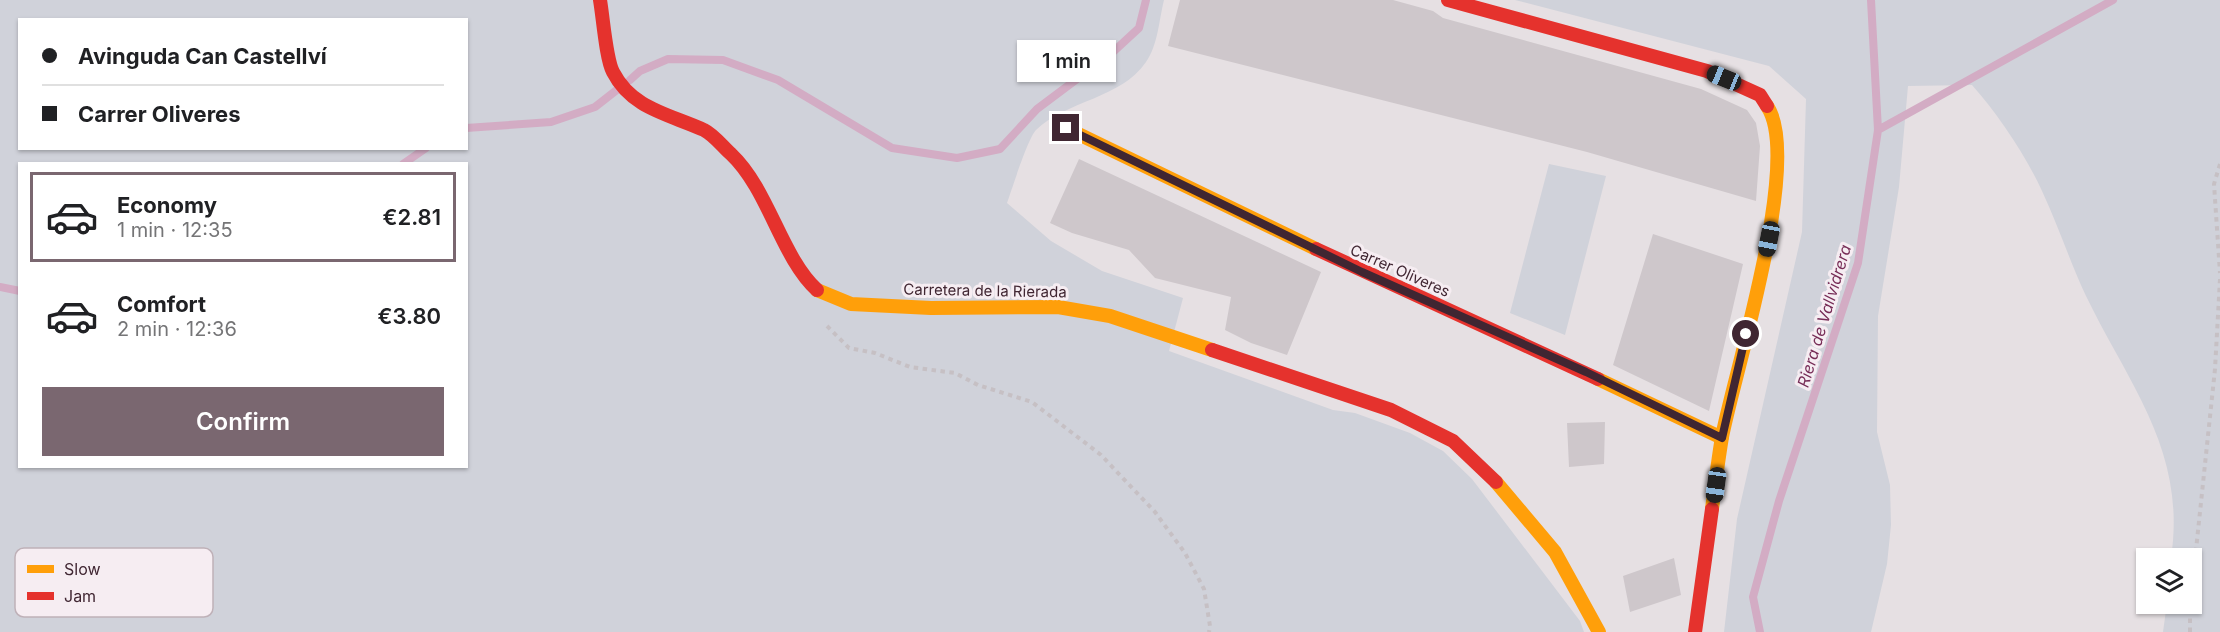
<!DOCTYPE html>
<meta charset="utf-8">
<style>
:root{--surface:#fff;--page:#f6f6f6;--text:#202124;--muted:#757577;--line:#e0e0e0;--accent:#7a6770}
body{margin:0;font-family:Inter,sans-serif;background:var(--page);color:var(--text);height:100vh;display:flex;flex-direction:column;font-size:22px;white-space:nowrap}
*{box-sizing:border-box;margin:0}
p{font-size:20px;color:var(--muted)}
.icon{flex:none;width:33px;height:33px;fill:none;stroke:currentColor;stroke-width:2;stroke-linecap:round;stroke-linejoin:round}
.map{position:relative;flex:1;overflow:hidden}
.details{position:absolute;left:18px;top:162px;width:450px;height:306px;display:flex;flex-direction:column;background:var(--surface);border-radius:0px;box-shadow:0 2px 4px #0004}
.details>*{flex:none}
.banner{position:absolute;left:18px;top:18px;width:450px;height:132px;border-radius:0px;box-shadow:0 2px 4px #0004;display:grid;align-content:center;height:132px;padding:0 24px;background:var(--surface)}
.controls{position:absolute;left:2136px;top:548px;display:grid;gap:12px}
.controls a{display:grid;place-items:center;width:66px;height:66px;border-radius:0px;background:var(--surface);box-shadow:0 2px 4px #0004;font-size:30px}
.end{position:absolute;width:27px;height:27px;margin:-14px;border:8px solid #402632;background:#fff;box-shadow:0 0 0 3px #fff}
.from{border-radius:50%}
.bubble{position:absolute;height:42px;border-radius:0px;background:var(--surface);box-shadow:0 2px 4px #0004;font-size:20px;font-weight:600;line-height:42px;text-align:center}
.car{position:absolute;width:18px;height:36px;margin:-18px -9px;border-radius:8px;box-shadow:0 0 4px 2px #0007;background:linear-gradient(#222 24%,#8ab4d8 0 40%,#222 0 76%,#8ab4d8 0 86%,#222 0)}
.banner b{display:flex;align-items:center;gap:21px;height:57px;font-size:22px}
.banner b+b{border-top:2px solid var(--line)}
.banner i{width:15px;height:15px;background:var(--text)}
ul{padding:10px 0 0;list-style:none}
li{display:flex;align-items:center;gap:18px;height:90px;margin:0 12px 9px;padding:0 12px;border:3px solid transparent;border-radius:0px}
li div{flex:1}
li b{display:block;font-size:22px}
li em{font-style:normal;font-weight:600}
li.active{border-color:var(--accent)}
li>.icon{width:54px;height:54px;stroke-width:1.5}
.button{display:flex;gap:12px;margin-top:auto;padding:12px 24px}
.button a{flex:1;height:69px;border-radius:0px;background:var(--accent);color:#fff;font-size:24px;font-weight:600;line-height:69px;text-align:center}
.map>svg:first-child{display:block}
.green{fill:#d0d2da;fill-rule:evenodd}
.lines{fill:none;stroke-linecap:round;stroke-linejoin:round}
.stream{stroke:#d3acc4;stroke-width:8}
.building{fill:#cec7cb}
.path{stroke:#c6c0c4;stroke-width:4;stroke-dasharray:4.5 4.5;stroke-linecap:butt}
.slow{stroke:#ff9f0a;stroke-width:14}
.jam{stroke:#e5322d;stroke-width:14}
.route{stroke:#402632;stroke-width:8}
.labels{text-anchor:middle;stroke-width:6;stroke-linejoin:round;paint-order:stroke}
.street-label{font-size:15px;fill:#402632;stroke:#f6edf2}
.water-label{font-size:16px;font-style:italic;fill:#772d57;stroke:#f6edf2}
.key{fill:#f6edf2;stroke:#bfb1b8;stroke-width:1.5}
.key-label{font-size:16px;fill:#402632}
</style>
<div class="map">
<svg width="2220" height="632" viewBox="0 0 2220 632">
<rect width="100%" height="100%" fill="#e6e0e3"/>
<path class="green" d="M0,0H1164C1159,20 1158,45 1146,62C1121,99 1067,100 1036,130C1028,138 1012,189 1007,203L1051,241L1102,271L1183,298L1169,351L1333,410L1355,413L1410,433L1443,451L1472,479L1580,621L1584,632H0ZM20,20H466V148H20ZM20,164H466V466H20Z
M1515,0H2220V632H2163L2167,603H2192V558H2171C2187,451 2129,385 2086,296C2070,262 2058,225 2042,191C2026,156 1998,114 1972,85L1908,86L1899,187L1878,316L1877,432L1890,485L1891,525L1887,564L1871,632H1724L1737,519L1802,232L1806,99L1769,66Z
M1549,164L1606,176L1565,335L1510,313Z"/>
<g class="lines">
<path class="stream" d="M630,80L640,71L668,59L723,60L778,80L892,148L957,158L1000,149L1037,109L1113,52L1139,28L1146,0
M466,128L551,122L595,107L618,89
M1878,130L2113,0
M403,164L426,148
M0,287L20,291
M1760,632L1753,597L1779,501L1858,263L1878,130L1871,0"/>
</g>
<path class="building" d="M1180,0H1393L1433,11L1443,18L1701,89L1747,110L1756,123L1760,146L1756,201L1587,152L1168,46Z
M1079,159L1321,272L1287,355L1251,343L1225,330L1231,297L1155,278L1129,250L1072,233L1050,223Z
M1653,234L1743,264L1709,411L1613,365Z
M1605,422L1604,464L1569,467L1567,423Z
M1674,558L1681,595L1630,612L1623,576Z"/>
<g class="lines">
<path class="path" d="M2220,164L2214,184L2220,273
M827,326L849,348L875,353L910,367L955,373L978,385L1032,402L1101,455L1155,512L1185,553L1204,589L1210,626L1209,632
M2192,588L2215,369L2220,279
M2190,632V603"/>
<path class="slow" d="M1066,128L1316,249
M817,290L851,304L931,308L1058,307L1110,316L1212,350
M1598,379L1722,438
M1496,482L1555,552L1599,632
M1712,509C1715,485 1718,461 1722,437C1735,370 1803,159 1767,106"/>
<path class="jam" d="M600,0C603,17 606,59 613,72C632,109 669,114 704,130C714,135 723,147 731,154C769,190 781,257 817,290
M1448,0L1707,71L1760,95L1767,106
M1316,249L1598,379
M1212,350L1391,410L1453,441L1496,482
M1695,632L1712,509"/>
</g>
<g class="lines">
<path class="route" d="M1066,128L1362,272L1586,372L1722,438L1746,334"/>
</g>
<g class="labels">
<g class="street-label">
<text transform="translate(1400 271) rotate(24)" y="5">Carrer Oliveres</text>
<text transform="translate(985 291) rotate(1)" y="5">Carretera de la Rierada</text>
</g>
<g class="water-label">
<text transform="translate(1824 316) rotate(-73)" y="6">Riera de Vallvidrera</text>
</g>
</g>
<rect x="15" y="548" width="198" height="69" rx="9" class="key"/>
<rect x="27" y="565" width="27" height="8" fill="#ff9f0a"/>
<rect x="27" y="592" width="27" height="8" fill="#e5322d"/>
<g class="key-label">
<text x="64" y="575">Slow</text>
<text x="64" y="602">Jam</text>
</g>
</svg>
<div class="controls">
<a><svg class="icon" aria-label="layers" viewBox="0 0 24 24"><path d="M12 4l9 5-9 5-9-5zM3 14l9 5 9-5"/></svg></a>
</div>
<i class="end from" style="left:1746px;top:334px"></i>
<i class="end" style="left:1066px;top:128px"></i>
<div class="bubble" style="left:1017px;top:40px;width:99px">1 min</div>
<i class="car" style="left:1724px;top:78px;rotate:292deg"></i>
<i class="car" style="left:1769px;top:239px;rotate:191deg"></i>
<i class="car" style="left:1716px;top:485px;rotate:188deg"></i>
<div class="banner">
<b><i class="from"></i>Avinguda Can Castellví</b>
<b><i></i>Carrer Oliveres</b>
</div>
<section class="details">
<ul>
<li class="active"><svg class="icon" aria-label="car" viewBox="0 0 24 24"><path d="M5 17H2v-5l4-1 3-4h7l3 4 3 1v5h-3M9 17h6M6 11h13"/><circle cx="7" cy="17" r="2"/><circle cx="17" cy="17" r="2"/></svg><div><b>Economy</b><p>1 min · 12:35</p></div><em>€2.81</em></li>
<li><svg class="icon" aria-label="car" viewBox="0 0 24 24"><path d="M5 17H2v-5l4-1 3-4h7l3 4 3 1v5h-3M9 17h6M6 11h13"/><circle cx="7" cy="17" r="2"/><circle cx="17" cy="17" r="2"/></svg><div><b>Comfort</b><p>2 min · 12:36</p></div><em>€3.80</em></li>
</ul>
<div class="button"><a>Confirm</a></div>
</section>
</div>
